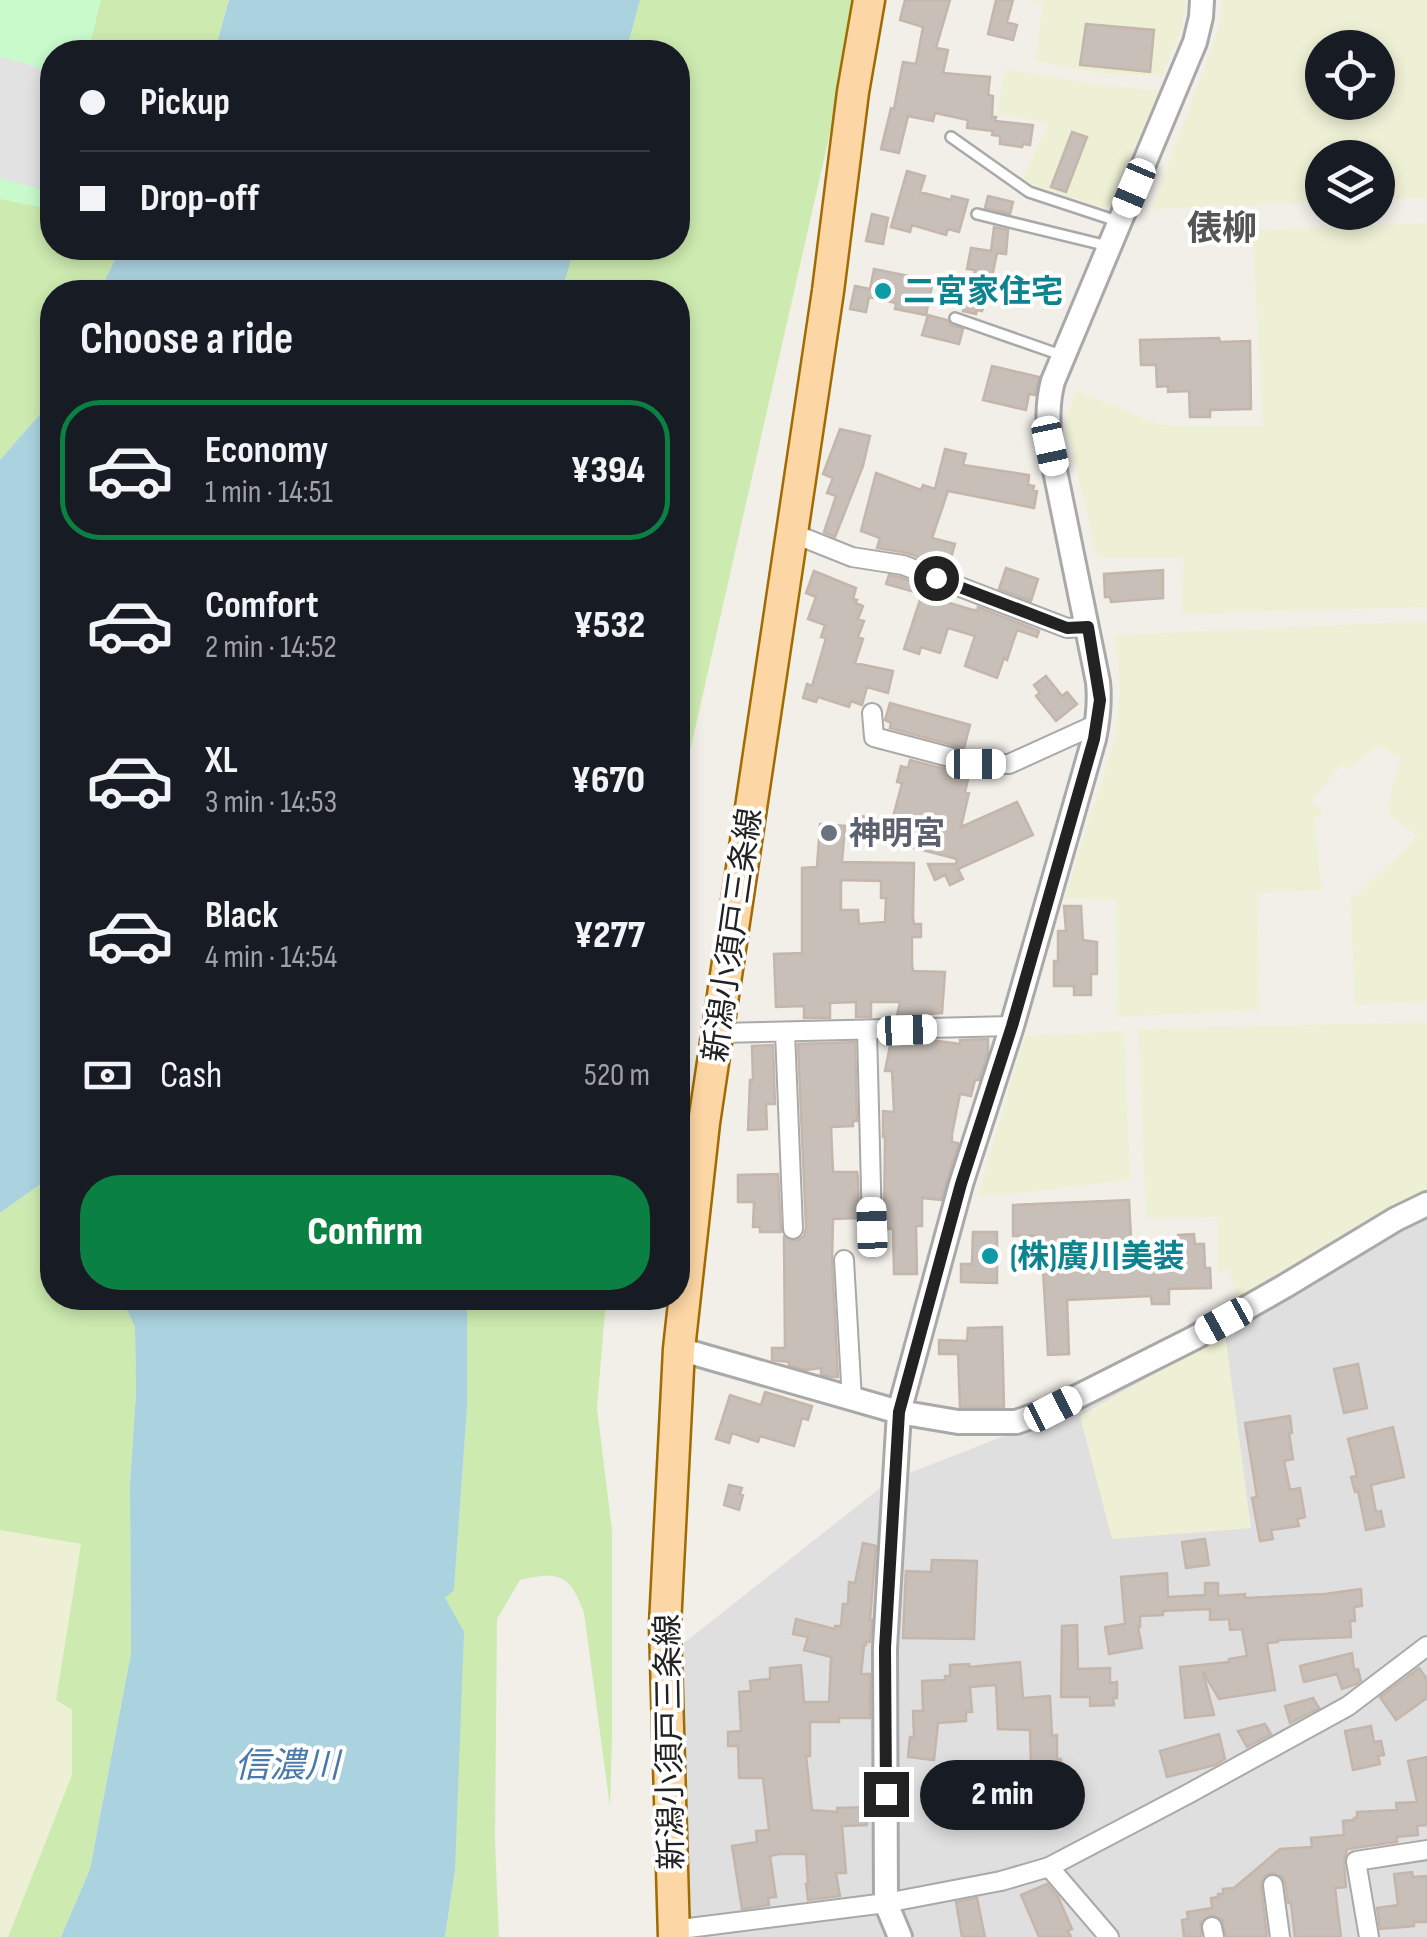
<!DOCTYPE html>
<meta charset="utf-8">
<style>
:root{--surface:#171b24;--page:#242831;--text:#f1f3f6;--muted:#9ea1a6;--line:#363941;--accent:#0b8043}
body{margin:0;font-family:"Sofia Sans Condensed","Noto Sans JP",sans-serif;background:var(--page);color:var(--text);height:100vh;display:flex;flex-direction:column;font-size:38px;white-space:nowrap}
*{box-sizing:border-box;margin:0}
p{font-size:32px;color:var(--muted)}
.icon{flex:none;width:55px;height:55px;fill:none;stroke:currentColor;stroke-width:2;stroke-linecap:round;stroke-linejoin:round}
.map{position:relative;flex:1;overflow:hidden}
.details{position:absolute;left:40px;top:280px;width:650px;height:1030px;display:flex;flex-direction:column;background:var(--surface);border-radius:40px;box-shadow:0 5px 15px #0003}
.details>*{flex:none}
.guide{position:absolute;left:40px;top:40px;width:650px;height:220px;border-radius:40px;box-shadow:0 5px 15px #0003;display:grid;align-content:center;height:220px;padding:0 40px;background:var(--surface)}
.tools{position:absolute;left:1305px;top:30px;display:grid;gap:20px}
.tools a{display:grid;place-items:center;width:90px;height:90px;border-radius:50%;background:var(--surface);box-shadow:0 5px 15px #0003;font-size:50px}
.end{position:absolute;width:45px;height:45px;margin:-22px;border:12px solid #222;background:#fff;box-shadow:0 0 0 5px #fff}
.from{border-radius:50%}
.bubble{position:absolute;height:70px;border-radius:35px;background:var(--surface);box-shadow:0 5px 15px #0003;font-size:32px;font-weight:800;line-height:70px;text-align:center}
.car{position:absolute;width:30px;height:60px;margin:-30px -15px;border-radius:12px;box-shadow:0 0 8px 2px #0007;background:linear-gradient(#fff 24%,#345 0 40%,#fff 0 76%,#345 0 86%,#fff 0)}
.guide b{display:flex;align-items:center;gap:35px;height:95px;font-size:38px}
.guide b+b{border-top:2px solid var(--line)}
.guide i{width:25px;height:25px;background:var(--text)}
ul{padding:0;list-style:none}
li{display:flex;align-items:center;gap:30px;height:140px;margin:0 20px 15px;padding:0 20px;border:5px solid transparent;border-radius:40px}
li div{flex:1}
li b{display:block;font-size:38px}
li em{font-style:normal;font-weight:800}
li.selected{border-color:var(--accent)}
li>.icon{width:90px;height:90px;stroke-width:1.5}
h2{padding:0 40px;font-size:45px;line-height:120px}
.pay{display:flex;align-items:center;gap:25px;height:110px;padding:0 40px;font-size:38px}
.pay p{margin-inline-start:auto}
.action{display:flex;gap:20px;margin-top:auto;padding:20px 40px}
.action a{flex:1;height:115px;border-radius:40px;background:var(--accent);color:#fff;font-size:40px;font-weight:800;line-height:115px;text-align:center}
.map>svg:first-child{display:block}
.residential{fill:#e0dfdf}
.farmland{fill:#eef0d5;fill-rule:evenodd}
.grass{fill:#cdebb0}
.park{fill:#c8facc}
.parking{fill:#e2e2e2}
.water{fill:#aad3df}
.building{fill:#c7bfb8;stroke:#c4b6ab;stroke-width:2.5;fill-rule:evenodd}
.lines{fill:none;stroke-linecap:round;stroke-linejoin:round}
.service-casing{stroke:#a9a9a9;stroke-width:14}
.minor-casing{stroke:#a9a9a9;stroke-width:22}
.tertiary-casing{stroke:#a9a9a9;stroke-width:28}
.primary-casing{stroke:#a06b00;stroke-width:35}
.service{stroke:#fff;stroke-width:9}
.minor{stroke:#fff;stroke-width:18}
.tertiary{stroke:#fff;stroke-width:22}
.primary{stroke:#fcd6a4;stroke-width:30}
.route{stroke:#222;stroke-width:12}
.culture-dot{fill:#0f9aa8;stroke:#fff;stroke-width:4}
.worship-dot{fill:#6b7280;stroke:#fff;stroke-width:4}
.labels{text-anchor:middle;stroke-width:8;stroke-linejoin:round;paint-order:stroke}
.culture-label{font-size:32px;font-weight:bold;fill:#0d838f;stroke:#fff;text-anchor:start}
.worship-label{font-size:32px;font-weight:bold;fill:#5b616d;stroke:#fff;text-anchor:start}
.street-label{font-size:32px;fill:#222;stroke:#fff}
.neighbourhood-label{font-size:35px;font-weight:bold;fill:#555;stroke:#fff}
.water-label{font-size:35px;font-style:italic;fill:#4a7aab;stroke:#fff}
</style>
<div class="map">
<svg width="1427" height="1937" viewBox="0 0 1427 1937">
<rect width="100%" height="100%" fill="#f2efe9"/>
<path class="residential" d="M1427,1216V1937H682L684,1643L889,1481L1073,1409L1253,1314Z"/>
<path class="farmland" d="M1030,0H1186L1183,25L1162,76L1105,74L1035,61L1043,4Z
M1222,0H1427V198L1378,200V158H1322V202L1152,209L1218,30ZM1322,48H1378V102H1322Z
M1005,69L1106,86L1160,90L1108,210L1022,181L1048,123L997,114Z
M1427,223V607L1182,614L1183,557H1097L1068,433V414L1076,390L1160,425L1263,426L1252,230Z
M1427,621V1002L1354,1005L1351,900L1418,836L1391,817L1388,805L1400,758L1378,745L1350,768L1341,765L1311,801L1324,814L1314,817L1322,891L1257,893L1260,1010L1117,1017L1116,900L1064,899L1115,739L1120,690L1115,635Z
M1427,1022V1189L1237,1299L1228,1267L1218,1274L1217,1217L1146,1218L1138,1029Z
M1124,1031L1130,1180L977,1198L1025,1036Z
M1225,1333L1251,1528L1112,1539L1080,1416Z
M0,1530L81,1543L56,1700L72,1710V1775L8,1937H0Z"/>
<path class="grass" d="M0,0H229L219,36L212,52H52V248H121L99,292H52V390L41,413L0,460Z
M640,0H854L841,84L678,804V292H562L574,248H678V52H626Z
M52,1176V1298H121L135,1327L136,1392L130,1484L131,1653L90,1869L61,1937H8L72,1775V1710L56,1700L81,1544L0,1530V1213Z
M467,1298H606L597,1408L612,1530V1739L610,1807L584,1613C570,1574 559,1571 520,1580L497,1619L495,1842L499,1937H445L455,1870L445,1598L454,1589L467,1408Z"/>
<path class="park" d="M0,0H101L88,52H52V192L48,209L0,199Z"/>
<path class="parking" d="M0,57L52,71V143L40,189L0,178Z"/>
<path class="water" d="M229,0H640L626,52H212L219,36Z
M121,248H574L562,292H99Z
M52,390V1176L0,1213V460L41,413Z
M121,1298H467V1408L454,1590L445,1598L464,1632L455,1870L445,1937H61L90,1869L131,1653L130,1484L136,1392L135,1327Z"/>
<path class="building" d="M905,0H950L936,48L948,50L943,73L990,77L988,95L993,96L992,117H996L995,121L1033,125L1030,145L1023,144L1022,147L1000,144V136L992,135L993,131L967,128L968,120L935,113L933,121L908,116L899,153L881,149L891,108L894,109L903,62L916,64L923,27L900,20Z
M996,0H1013L1007,22L1017,25L1013,40L988,34Z
M1086,24L1154,30L1150,72L1080,65Z
M1072,132L1087,137L1066,192L1051,187Z
M907,171L925,176L920,192L951,200L952,196L968,200L959,232L948,229L946,235L912,225L910,232L891,227Z
M988,196L1013,202L1010,214L985,208Z
M872,214L888,218L883,244L866,241Z
M994,227L1008,230L1006,254L997,253L992,277L982,311L977,310L976,314L963,311L975,270L967,269L971,248L991,251Z
M874,269L933,281L926,315L895,309L896,303L869,297L866,312L850,309L855,286L870,289Z
M928,315L947,320L951,325L963,329L959,344L922,335Z
M1219,338L1220,342L1250,341L1251,409L1210,410V417H1190L1189,391L1168,392V386L1157,387L1156,365H1141L1140,340Z
M992,366L1039,377L1035,395L1029,394L1026,410L983,400Z
M840,429L870,436L863,466L835,537L824,532L836,496L827,493L833,478L823,474Z
M945,449L966,454L963,465L1029,475L1028,485L1034,486L1033,490L1037,491L1034,508L948,491L932,538L955,544L948,568L907,553L877,548L880,538L861,531L876,473L921,490L923,485L935,489Z
M1006,568L1038,579L1031,601L999,589Z
M1163,570V598L1111,602L1110,597H1105L1104,574Z
M814,571L856,588L853,599L857,600L855,603L863,606L858,619L864,621L858,637L863,639L855,663L893,671L888,693L867,687L862,705L851,701L849,707L818,697L816,702L803,698L807,684L812,686L826,638L821,637L825,625L808,619L816,597L806,593Z
M889,575L900,577L948,596L946,602L973,610H978V607L1039,631L1037,637L1017,630L1007,660L1004,658L997,678L965,666L975,636L948,628L940,653L921,647L919,654L904,649L922,594L886,584Z
M1046,676L1062,696L1067,692L1077,704L1056,721L1036,696L1040,693L1034,685Z
M890,703L970,725L964,748L890,728L891,723L885,720Z
M910,760L969,775L965,792L969,793L961,827L1017,802L1033,835L958,869L963,879L950,885L945,875L935,880L928,864H956L957,859L922,850L914,833V848L854,833L858,815L888,822L890,816L893,817L902,783L897,782L901,766L908,768Z
M820,824L845,826L842,862L914,863L913,917L914,924H921V937H912V964L913,971L945,972L942,1013L897,1016L900,1002H871V1017H856V1002L830,1003V1018H804V1006L776,1007L774,954L802,953V868L817,867ZM841,880L881,881V898H886L885,922L859,924L858,910H841Z
M1064,906H1081L1083,940L1097,942V974H1091V995H1074V986H1054V961H1058V931H1066Z
M988,1039V1052L979,1080H975L971,1096L960,1094L952,1134V1142L958,1143L957,1148L941,1200L922,1198V1226H916L917,1274H894L893,1229H884L885,1137H883V1111L894,1112L892,1071H885L891,1041L931,1040L960,1044V1040Z
M855,1042L857,1121H853V1126L831,1127L833,1172H857L858,1177L859,1218L833,1219L832,1261L838,1377H830L821,1374V1368L806,1370L789,1365V1362L772,1360V1348H785L784,1237L793,1241L799,1240L804,1236L806,1228L798,1044Z
M773,1045L775,1104H766L767,1129L748,1130L750,1080H753L752,1046Z
M778,1174L781,1232H760V1227H753L754,1202H738V1175Z
M1129,1200L1132,1257L1179,1255L1178,1235L1194,1234L1195,1244H1204L1205,1268H1210L1211,1288L1169,1289V1304H1152L1151,1296L1067,1300L1069,1354L1048,1355L1041,1236H1013V1205Z
M973,1232H997V1283L961,1282V1264H972Z
M1002,1327L1004,1407H960L958,1354H939V1340L967,1341L968,1328Z
M1358,1364L1367,1408L1344,1413L1334,1369Z
M765,1392L812,1406L808,1420L802,1418L794,1446L760,1436L758,1442L732,1433L729,1443L716,1439L730,1395L761,1405Z
M1290,1416L1292,1433H1289L1293,1459L1284,1461L1290,1490L1300,1488L1305,1517L1297,1519L1299,1526L1271,1530L1273,1539L1260,1541L1252,1498L1257,1497L1245,1423Z
M1393,1427L1404,1477L1371,1485L1376,1512L1381,1511L1384,1526L1366,1530L1358,1491L1355,1492L1351,1477L1357,1476L1348,1439Z
M729,1485L742,1488L740,1494L743,1495L739,1510L724,1505Z
M1205,1539L1209,1565L1186,1568L1182,1542Z
M863,1543L876,1546L870,1620H872L870,1642H866V1645H864L861,1674H870V1718H839V1722H810V1756H806L812,1810L837,1812V1808L871,1807V1820H867V1825L842,1826L846,1873H836L840,1896L808,1900L806,1884H808L806,1854H779L770,1856L776,1897L768,1898L769,1905L742,1909L732,1846L757,1842L756,1831L769,1830L763,1778H739L738,1746H728V1732L741,1731L739,1692L751,1691L750,1681L770,1679V1668L801,1665L804,1702H829L831,1657L804,1650L808,1637L793,1634L796,1619L835,1629V1626H841L843,1604H848L849,1582L855,1583Z
M932,1560L977,1561L974,1639L903,1638L906,1571L931,1572Z
M1167,1573L1168,1597L1205,1595V1583H1218V1596L1245,1594V1598L1325,1594L1361,1589L1362,1606L1354,1607L1355,1621H1350L1351,1637L1278,1640V1642L1267,1643L1275,1690L1219,1699L1203,1672L1214,1715L1185,1718L1180,1667L1229,1662V1659L1247,1656L1242,1629L1230,1630L1229,1619L1210,1620V1609L1163,1611V1615L1140,1616V1627H1138L1142,1648L1109,1654L1105,1627L1125,1624L1121,1577Z
M1077,1625L1078,1669L1110,1668V1683L1117,1682V1698H1113L1114,1705L1090,1706V1697H1061L1062,1626Z
M1352,1653L1354,1670L1358,1669L1361,1681L1356,1684L1342,1689L1337,1674L1304,1682L1300,1666Z
M1020,1662L1023,1698L1050,1696L1052,1736L1057,1735V1759H1061L1063,1799L1032,1801L1030,1730L998,1729L996,1685L970,1687L972,1712H966V1721L938,1723L934,1760L908,1757L910,1737H914L913,1711H923L922,1681L945,1680V1676H950V1665L969,1664V1667Z
M1419,1668L1427,1679V1698L1396,1720L1380,1697Z
M1313,1698L1319,1708L1290,1723L1285,1706Z
M1265,1724L1271,1734L1247,1747L1238,1731Z
M1371,1726L1374,1742L1381,1741L1384,1755L1378,1756L1380,1764L1353,1770L1345,1731Z
M1219,1734L1225,1759L1215,1765L1167,1777L1160,1751Z
M1427,1757V1825L1417,1826L1418,1835L1397,1837V1842L1347,1849L1344,1862L1346,1887L1335,1888L1341,1937H1295L1291,1903H1288L1285,1882L1282,1877L1272,1873L1265,1876L1261,1886L1267,1937H1226L1222,1920L1211,1915L1201,1922V1937H1184L1182,1920L1188,1919L1187,1912L1212,1908L1211,1898L1218,1897V1894H1223V1889L1234,1888L1280,1849L1312,1847L1311,1838L1344,1835L1343,1821L1354,1820V1818H1357V1812L1397,1810L1396,1803L1417,1802L1408,1761Z
M1412,1872L1413,1877L1427,1876V1922H1414V1926L1380,1929L1377,1908L1398,1905L1394,1874Z
M1047,1884L1058,1897L1072,1929L1068,1931L1071,1937H1039L1021,1895Z
M977,1898L985,1937H962L956,1902Z"/>
<g class="lines">
<g class="service-casing">
<path id="service" d="M951,137L1029,192L1120,222
M977,214L1108,246
M955,318L1061,355"/>
</g>
<g class="minor-casing">
<path id="minor" d="M792,533L852,557L903,565L1067,628L1088,627
M872,713L874,737L976,764H1009L1097,724
M867,1031L872,1227
M785,1032L793,1229
M718,1033L1012,1026
M844,1260L852,1400
M1049,1867L1109,1937
M1273,1885L1280,1937
M1212,1927L1214,1937
M673,1930L886,1903L1001,1881L1049,1867L1188,1794L1348,1706L1427,1646
M1369,1937L1356,1861L1427,1850"/>
</g>
<g class="tertiary-casing">
<path id="tertiary" d="M679,1349L899,1412L958,1422H1016L1053,1409L1194,1338L1285,1286L1396,1219L1427,1204
M900,1937L886,1903L885,1648L899,1412L961,1184L1012,1026L1094,739C1098,720 1100,702 1098,682L1050,446C1048,424 1047,403 1053,381L1195,42L1201,17L1202,0"/>
</g>
<g class="primary-casing">
<path id="primary" d="M674,1937L665,1625L679,1349L704,1123L828,291L853,92L869,0"/>
</g>
<use href="#service" class="service"/>
<use href="#minor" class="minor"/>
<use href="#tertiary" class="tertiary"/>
<use href="#primary" class="primary"/>
</g>
<g class="lines">
<path class="route" d="M886,1794L885,1648L899,1412L961,1184L1012,1026L1094,739L1100,700L1088,627L1067,628L936,578"/>
</g>
<g class="culture-dot">
<circle cx="883" cy="291" r="10"/>
<circle cx="990" cy="1256" r="10"/>
</g>
<circle class="worship-dot" cx="829" cy="833" r="10"/>
<g class="labels">
<g class="culture-label">
<text x="903" y="302">二宮家住宅</text>
<text x="1010" y="1267">(株)廣川美装</text>
</g>
<g class="worship-label">
<text x="849" y="844">神明宮</text>
</g>
<g class="street-label">
<text transform="translate(732 935) rotate(-82)" y="11">新潟小須戸三条線</text>
<text transform="translate(669 1742) rotate(-91)" y="11">新潟小須戸三条線</text>
</g>
<g class="neighbourhood-label">
<text x="1222" y="240">俵柳</text>
</g>
<g class="water-label">
<text x="287" y="1777">信濃川</text>
</g>
</g>
</svg>
<div class="tools">
<a><svg class="icon" aria-label="locate" viewBox="0 0 24 24"><circle cx="12" cy="12" r="6"/><path d="M12 2v4M12 18v4M2 12h4M18 12h4"/></svg></a>
<a><svg class="icon" aria-label="layers" viewBox="0 0 24 24"><path d="M12 4l9 5-9 5-9-5zM3 14l9 5 9-5"/></svg></a>
</div>
<i class="end from" style="left:936px;top:578px"></i>
<i class="end" style="left:886px;top:1794px"></i>
<div class="bubble" style="left:920px;top:1760px;width:165px">2 min</div>
<i class="car" style="left:1134px;top:188px;rotate:203deg"></i>
<i class="car" style="left:1050px;top:446px;rotate:168deg"></i>
<i class="car" style="left:976px;top:764px;rotate:90deg"></i>
<i class="car" style="left:907px;top:1030px;rotate:88deg"></i>
<i class="car" style="left:872px;top:1227px;rotate:358deg"></i>
<i class="car" style="left:1224px;top:1321px;rotate:241deg"></i>
<i class="car" style="left:1053px;top:1409px;rotate:63deg"></i>
<div class="guide">
<b><i class="from"></i>Pickup</b>
<b><i></i>Drop-off</b>
</div>
<section class="details">
<h2>Choose a ride</h2>
<ul>
<li class="selected"><svg class="icon" aria-label="car" viewBox="0 0 24 24"><path d="M5 17H2v-5l4-1 3-4h7l3 4 3 1v5h-3M9 17h6M6 11h13"/><circle cx="7" cy="17" r="2"/><circle cx="17" cy="17" r="2"/></svg><div><b>Economy</b><p>1 min · 14:51</p></div><em>¥394</em></li>
<li><svg class="icon" aria-label="car" viewBox="0 0 24 24"><path d="M5 17H2v-5l4-1 3-4h7l3 4 3 1v5h-3M9 17h6M6 11h13"/><circle cx="7" cy="17" r="2"/><circle cx="17" cy="17" r="2"/></svg><div><b>Comfort</b><p>2 min · 14:52</p></div><em>¥532</em></li>
<li><svg class="icon" aria-label="car" viewBox="0 0 24 24"><path d="M5 17H2v-5l4-1 3-4h7l3 4 3 1v5h-3M9 17h6M6 11h13"/><circle cx="7" cy="17" r="2"/><circle cx="17" cy="17" r="2"/></svg><div><b>XL</b><p>3 min · 14:53</p></div><em>¥670</em></li>
<li><svg class="icon" aria-label="car" viewBox="0 0 24 24"><path d="M5 17H2v-5l4-1 3-4h7l3 4 3 1v5h-3M9 17h6M6 11h13"/><circle cx="7" cy="17" r="2"/><circle cx="17" cy="17" r="2"/></svg><div><b>Black</b><p>4 min · 14:54</p></div><em>¥277</em></li>
</ul>
<div class="pay"><svg class="icon" aria-label="cash" viewBox="0 0 24 24"><path d="M3 7h18v10H3z"/><circle cx="12" cy="12" r="2"/></svg>Cash<p>520 m</p></div>
<div class="action"><a>Confirm</a></div>
</section>
</div>
